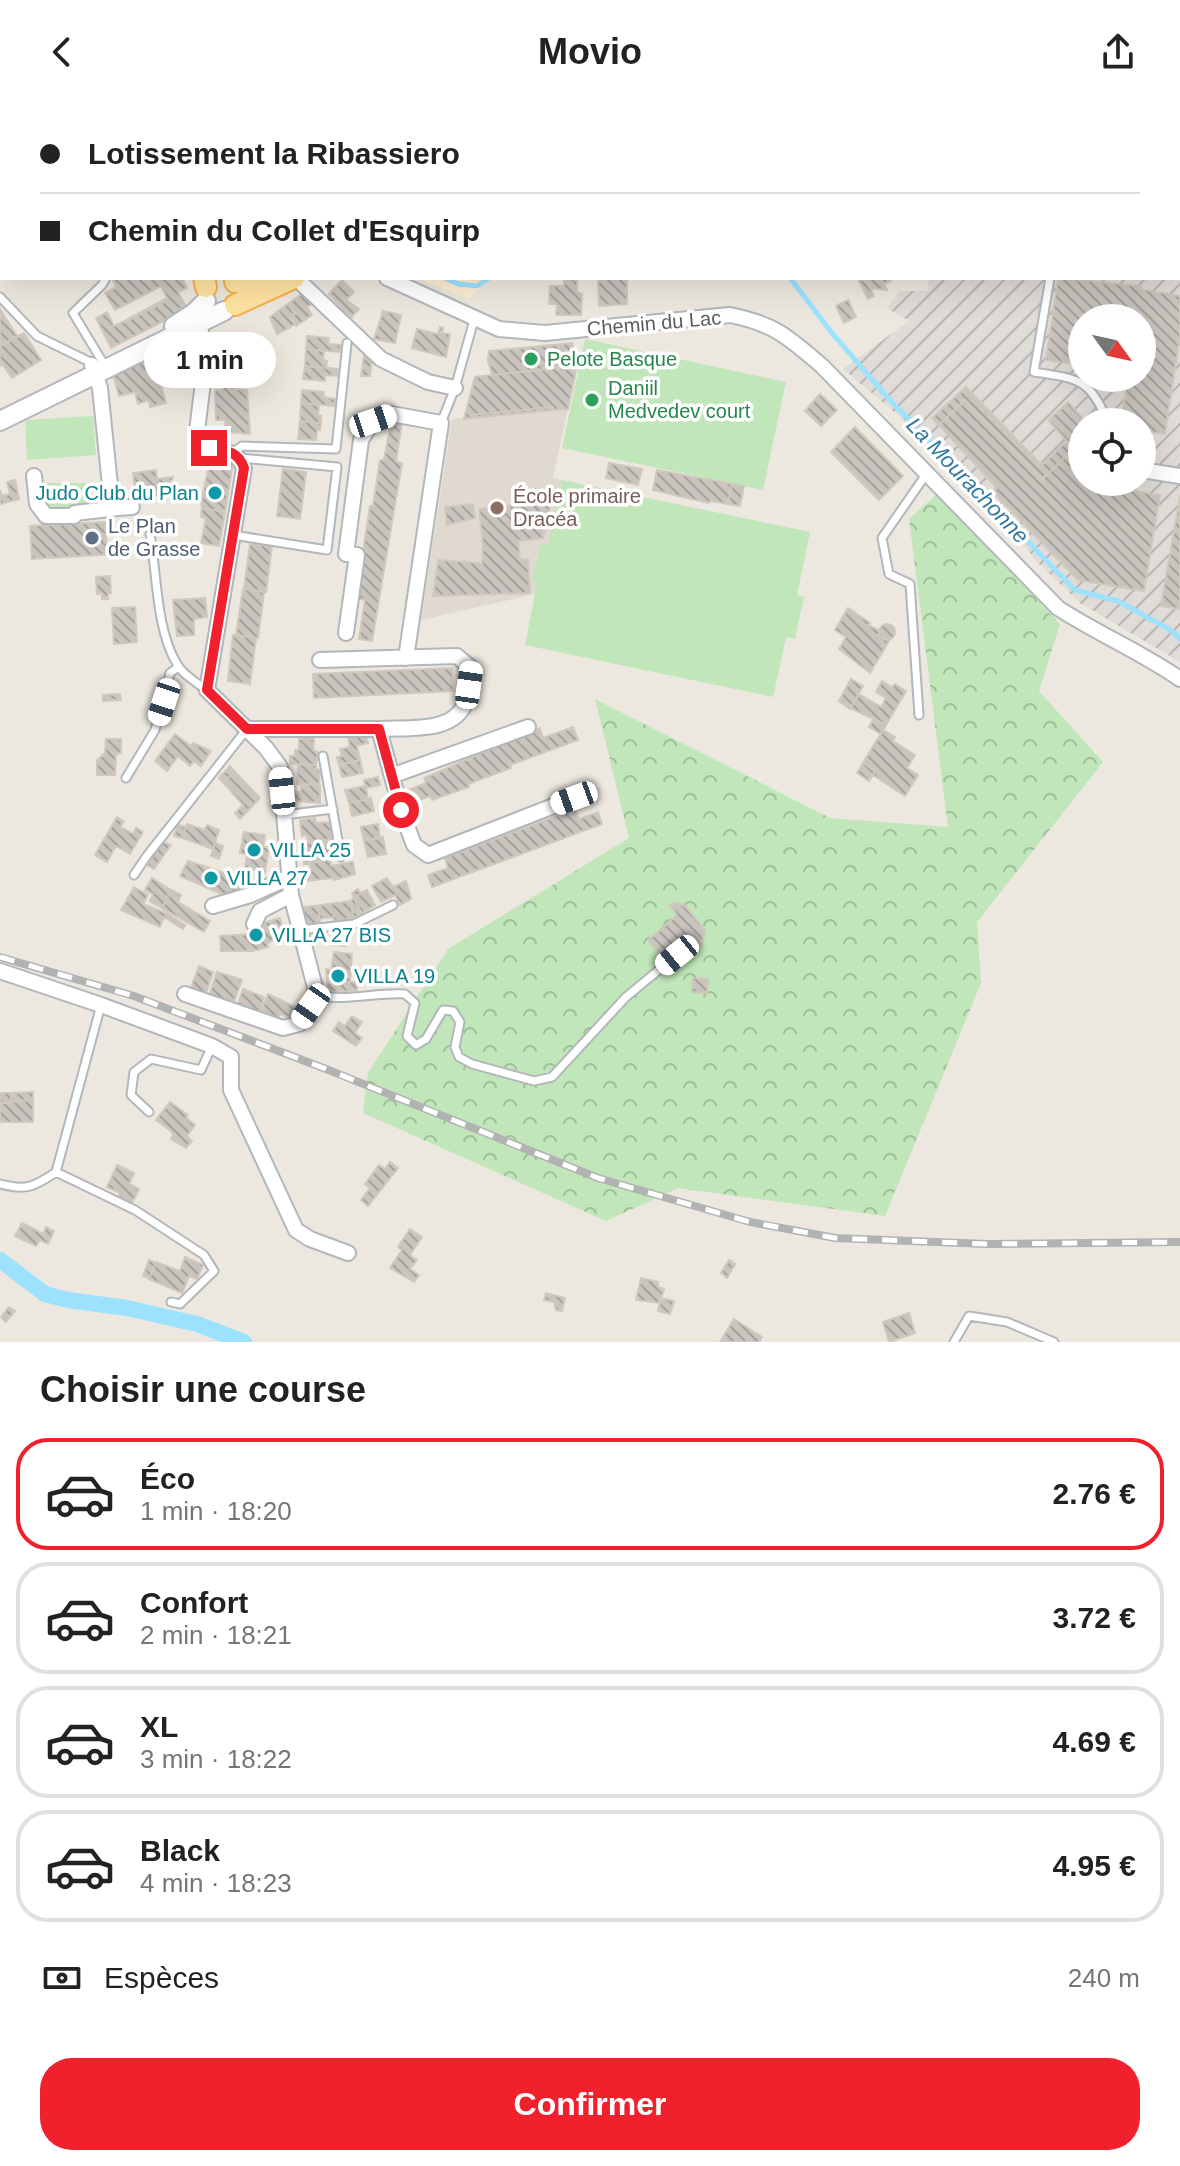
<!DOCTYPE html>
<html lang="fr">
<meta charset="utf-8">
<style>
:root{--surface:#fff;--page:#f2f2f2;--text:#222;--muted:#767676;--line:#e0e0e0;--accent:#f1202d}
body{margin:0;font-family:Helvetica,sans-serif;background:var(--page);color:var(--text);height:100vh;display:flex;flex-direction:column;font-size:30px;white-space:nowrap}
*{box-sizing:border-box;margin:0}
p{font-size:26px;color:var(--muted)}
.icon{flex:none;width:44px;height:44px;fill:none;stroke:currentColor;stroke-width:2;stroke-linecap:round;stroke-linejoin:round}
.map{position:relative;height:1238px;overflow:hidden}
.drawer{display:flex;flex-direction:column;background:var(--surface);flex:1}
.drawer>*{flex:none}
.top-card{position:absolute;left:0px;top:0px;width:1180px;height:176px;box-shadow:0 8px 32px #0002;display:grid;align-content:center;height:176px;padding:0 40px;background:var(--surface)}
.needle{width:52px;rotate:123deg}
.buttons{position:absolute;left:1068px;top:200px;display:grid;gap:16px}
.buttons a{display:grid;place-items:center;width:88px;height:88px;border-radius:50%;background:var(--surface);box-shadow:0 8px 32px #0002;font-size:40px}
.end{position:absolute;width:36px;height:36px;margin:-18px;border:10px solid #f1202d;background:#fff;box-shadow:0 0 0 4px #fff}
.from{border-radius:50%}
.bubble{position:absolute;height:56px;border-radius:28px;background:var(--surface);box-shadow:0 8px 32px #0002;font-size:26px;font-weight:600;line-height:56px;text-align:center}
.car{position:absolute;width:24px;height:48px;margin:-24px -12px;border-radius:10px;box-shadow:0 0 6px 2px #0007;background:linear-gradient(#fff 24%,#345 0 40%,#fff 0 76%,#345 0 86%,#fff 0)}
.top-card b{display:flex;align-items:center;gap:28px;height:76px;font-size:30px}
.top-card b+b{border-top:2px solid var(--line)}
.top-card i{width:20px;height:20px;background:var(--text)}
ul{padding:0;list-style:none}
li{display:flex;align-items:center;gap:24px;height:112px;margin:0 16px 12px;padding:0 24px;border:4px solid var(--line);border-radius:32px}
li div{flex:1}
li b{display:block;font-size:30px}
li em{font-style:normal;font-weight:600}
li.selected{border-color:var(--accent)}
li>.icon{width:72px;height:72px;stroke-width:1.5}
h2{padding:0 40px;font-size:36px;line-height:96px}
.pay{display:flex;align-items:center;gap:20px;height:88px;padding:0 40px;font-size:30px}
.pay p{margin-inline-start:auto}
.cta{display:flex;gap:16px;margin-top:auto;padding:16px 40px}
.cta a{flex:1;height:92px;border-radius:32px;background:var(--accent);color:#fff;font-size:32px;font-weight:600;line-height:92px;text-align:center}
header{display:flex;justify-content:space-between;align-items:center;height:104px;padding:0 40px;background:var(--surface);font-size:36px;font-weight:600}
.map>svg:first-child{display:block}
.commercial{fill:#ffeed1}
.industrial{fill:url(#industrial-furrows);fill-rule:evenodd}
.education{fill:#dfd9d0}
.forest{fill:url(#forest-crowns)}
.park{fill:#c0e6b9}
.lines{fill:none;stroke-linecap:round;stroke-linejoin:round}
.stream{stroke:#9ce2ff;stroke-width:5}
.canal{stroke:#9ce2ff;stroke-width:16}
.building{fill:url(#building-back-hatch);stroke:#d1c8bd;stroke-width:2}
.lane-casing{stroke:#b2b7bb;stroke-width:11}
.street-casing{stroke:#b2b7bb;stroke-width:18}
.secondary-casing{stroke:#b3b8bd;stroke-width:22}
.primary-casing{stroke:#f8b04c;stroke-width:24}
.lane{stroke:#fff;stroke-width:7}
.street{stroke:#fff;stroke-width:14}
.secondary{stroke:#fff;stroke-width:18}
.primary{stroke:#ffe3a1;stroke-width:20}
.rail-casing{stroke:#b1b2b2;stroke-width:8}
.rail{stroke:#fff;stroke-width:5;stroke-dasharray:15;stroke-linecap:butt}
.route{stroke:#f1202d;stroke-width:10}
.leisure-dot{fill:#2e9e5b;stroke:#fff;stroke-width:3}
.culture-dot{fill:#0f9aa8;stroke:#fff;stroke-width:3}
.education-dot{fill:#8d6e63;stroke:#fff;stroke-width:3}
.service-dot{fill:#5c6f8a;stroke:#fff;stroke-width:3}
.labels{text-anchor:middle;stroke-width:7;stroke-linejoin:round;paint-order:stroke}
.street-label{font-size:20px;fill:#585d61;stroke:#fff}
.leisure-label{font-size:20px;fill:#27864d;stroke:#fff;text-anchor:start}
.culture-label{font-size:20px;fill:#0d838f;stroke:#fff;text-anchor:start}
.education-label{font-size:20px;fill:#785e54;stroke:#fff;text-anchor:start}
.service-label{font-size:20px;fill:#4e5e75;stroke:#fff;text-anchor:start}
.water-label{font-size:22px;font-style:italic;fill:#3279a3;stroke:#fff}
</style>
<header><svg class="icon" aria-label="back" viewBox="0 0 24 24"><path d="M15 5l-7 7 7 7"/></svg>Movio<svg class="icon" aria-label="share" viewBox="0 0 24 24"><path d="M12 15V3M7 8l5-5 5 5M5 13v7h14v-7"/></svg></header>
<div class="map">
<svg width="1180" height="1238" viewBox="0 0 1180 1238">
<defs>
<pattern id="industrial-furrows" width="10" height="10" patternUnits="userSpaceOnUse" patternTransform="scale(2)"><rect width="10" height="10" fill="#dfdbd7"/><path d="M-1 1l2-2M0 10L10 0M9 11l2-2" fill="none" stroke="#b8b5b2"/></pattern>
<pattern id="forest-crowns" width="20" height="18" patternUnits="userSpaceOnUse" patternTransform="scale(2)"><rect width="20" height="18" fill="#c0e6b9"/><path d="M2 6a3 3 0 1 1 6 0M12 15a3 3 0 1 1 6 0" fill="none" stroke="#9fbe9a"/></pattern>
<pattern id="building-back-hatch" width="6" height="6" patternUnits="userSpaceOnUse" patternTransform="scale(2)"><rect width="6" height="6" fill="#c9c5be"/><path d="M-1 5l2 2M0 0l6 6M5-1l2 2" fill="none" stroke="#a6a39e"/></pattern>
</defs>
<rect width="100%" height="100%" fill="#ece8df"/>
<path class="commercial" d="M417,174H490L469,195Z"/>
<path class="industrial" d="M936,0H1180V558L1080,499L1037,458L969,371L843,265L909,217L887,204L900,187H928V174H1178V2H936ZM1082,214H1142V274H1082ZM1082,318H1142V378H1082Z"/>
<path class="education" d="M576,266L553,374L562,376L548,441L540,440L532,477L538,478L535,490L421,516L452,315L465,314L475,273Z"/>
<path class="forest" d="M937,390L1060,520L1039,587L1103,658L977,818L981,879L885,1112L678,1084L606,1117L363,1009L368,969L448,845L629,734L595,595L830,714L948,723L909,415Z"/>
<path class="park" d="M585,235L786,278L763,386L562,344Z
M93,312L96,351L27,356L25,316Z
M562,376L810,428L797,491L804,493L795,535L786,533L773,593L525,541L537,479L532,477L540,440L548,441Z
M38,379H87L88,405H49L44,399Z"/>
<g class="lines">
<path class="stream" d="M135,0L139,2
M445,174L458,180L477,182L489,174
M790,174L832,229L888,294L1075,486L1118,497L1172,527L1180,535"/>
<path class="canal" d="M0,1156L45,1190L68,1196L127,1204L197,1220L244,1238"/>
</g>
<path class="building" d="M118,174H182L187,184L178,188L186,202L176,207L177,210L111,244L96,214L107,208L114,222L168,196L161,182L115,206L105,189L116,183L113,176Z
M598,174H627V200L599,202Z
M865,174L874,192L868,195L859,177Z
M865,174H889L891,177L884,180L887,186L870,184Z
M1058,174L1141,182L1140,185L1180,192V231L1165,330L1142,327V318H1121L1128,274H1142V214H1082V261L1046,256Z
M564,175L577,176V188L582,190L581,211H556L557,200H549L550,182H564Z
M342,176L354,188L346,196L359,205L351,214L329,190Z
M303,189L312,200L307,203L312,211L296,222L291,213L295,210L288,200Z
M167,194L168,196L124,218V217Z
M848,196L856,213L844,219L836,202Z
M288,200L295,210L291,213L295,220L289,224L278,207Z
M0,205L17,232L0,242Z
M278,207L289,224L277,230L270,213Z
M383,207L401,211L395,239L374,235Z
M440,223L443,224L442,229L450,230L446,253L412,244L417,225L438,230Z
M24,229L41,256L12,274L2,260L0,262V242Z
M253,232L254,249L232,250L231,234Z
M307,232L329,234L328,240L341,241L340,248L306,245Z
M195,239L198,250L197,266L174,274L165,251Z
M572,239L576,266L568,305L554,306L553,303L472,311V314L464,315L475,273L492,271L488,257L489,247Z
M572,239L574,262L492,271L488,257L489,247Z
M306,245L324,247L323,256L327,257L326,264L305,262Z
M364,252L372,253L370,272H361Z
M153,254L166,299L150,303L149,296L138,300L135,288L119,292L113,271Z
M305,262L338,265V272L325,271V277L303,275Z
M222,271H235V285L247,286L250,330L226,328L225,316H216L215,286H223Z
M966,283L1042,361L1067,337L1074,345L1042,375L965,296L939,321L932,314Z
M302,286L324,288L323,293L335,295L334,302L301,299Z
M820,290L837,306L821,322L805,307Z
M965,296L1042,375L1074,345L1048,316L1068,298L1086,318H1082V378H1118L1126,386L1160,391L1144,487L1078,476L993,388L997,384L939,321Z
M301,299L319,301L318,311L321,312V319L300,317Z
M553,303L554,306L472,314V311Z
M300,317L321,319L320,326H317L316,336L298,335Z
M391,317L402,318L396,358L402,359L372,537L359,535L365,496L356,494L370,402H373L380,356H384Z
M855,323L903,372L879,396L831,348Z
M210,356L233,359L225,408L202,404L201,399Z
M609,359L642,365L638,381L606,374Z
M283,365L306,368L300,415L277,412Z
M156,366L157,375L173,373L167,390L136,394L133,369Z
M657,366L732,380L728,400L711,397L708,399L653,386Z
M15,376L19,395L0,400V386L2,392L10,390L7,378Z
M732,380L744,382L740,402L728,400Z
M1180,392V505L1161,502Z
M551,398L543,434L518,437L520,456L528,455L530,489L433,492L438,456L482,459L483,441L479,405Z
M473,400L475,414L447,421L445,403Z
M202,404L225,408L219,442L201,439L206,414L201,413Z
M105,418L107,445H114V450L32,455L30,422Z
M250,440L272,442L266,488L244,485Z
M110,472L111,489H108V495H102V489L97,490L96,473Z
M243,485L264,488L258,534L236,531Z
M205,494L207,513L194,515V531L177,532L173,496Z
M135,503L137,538L114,540L112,504Z
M848,504L870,519L868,521L880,527L878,531L889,537L870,569L839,545L846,533L835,526Z
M879 528a8 8 0 1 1 16 0a8 8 0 1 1-16 0Z
M233,531L256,534L250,580L228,577Z
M452,564L453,587L314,594L313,570Z
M851,575L863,582L850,605L839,597Z
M882,577L892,583L895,580L906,587L886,621L850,604L859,590L881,603L886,594L876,588Z
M120,590L121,596L103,597V591Z
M874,614L886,621L881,630L869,623Z
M573,623L578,636L510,661L511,664L468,680L469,683L432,696L430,692L412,699L408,686L426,679L424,674L540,624L543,634Z
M883,626L895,633L893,637L915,651L907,664L918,671L905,692L873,671L875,667L863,659Z
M175,630L191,642L193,639L211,647L201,662L194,657L190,662L178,652L167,667L155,657Z
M365,630L368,639L357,642L360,656L339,661L337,653L342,652L340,645L350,643L348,633Z
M106,635H121V649L116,650L115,671H97V656L105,649Z
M299,635H314L313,646L318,648L316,661L290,660V652H295V646H299Z
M360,656L363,669L342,673L339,661Z
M863,659L875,667L869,677L857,669Z
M298,660L316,661V665L320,666L319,681L297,680Z
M230,662L235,668L223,678L219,674Z
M235,668L260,694L240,715L235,709L243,701L223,678Z
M378,673L380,681L366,684L368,695L349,699L345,686L365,682L364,676Z
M301,680L320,681V699L294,697V688H301Z
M371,694L374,707L352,712L349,699Z
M575,705L579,715L598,708L602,720L432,783L428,771L448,764L445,754Z
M117,713L124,717L120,723L133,730L136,724L143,728L130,750L116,742L107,758L95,751Z
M315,714L316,719L330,718L332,735L308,739L307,731L302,732L300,716Z
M187,720L205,726L207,721L219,726L213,745L182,734Z
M378,720L380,733L364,737L361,723Z
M178,721L186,723L182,734L174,732Z
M244,728L265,731L263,743H269L265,768L245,764L247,751L240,749Z
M383,733L386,750L368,753L364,737Z
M327,736L330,750L326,751L327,756L304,760L303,752L308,751L306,739Z
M162,738L171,741L154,765L147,761Z
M215,739L223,742L219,755L211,752Z
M330,756L331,762L353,758L355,770L334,776L333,774L308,777L306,768H311L309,759Z
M188,757L242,775L237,792L228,788L226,792L180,772Z
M152,774L171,786L162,804L150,797L153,790L145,786Z
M387,774L393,783L406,777L411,795L400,801L395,791L381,798L372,782Z
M134,783L148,791L143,800L166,809L185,821L183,825L164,813L160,823L121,806Z
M358,785L360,789L367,786L375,801L361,809L352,789Z
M171,786L181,791L178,798L210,817L204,828L162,804Z
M367,786L375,801L353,815L334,817L333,813L319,815L320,819L301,821L298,804L351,797L354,793Z
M351,797L353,814L334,817L333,813L319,815L320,819L318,802Z
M678,799L686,803L705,826L702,841L690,839L685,834L662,853L648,836L677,811L670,801Z
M318,802L320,819L301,821L298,804Z
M280,814L284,831L267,839L268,843L253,847H221L220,832L254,830V826L264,823L263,819Z
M332,825L349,827L346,842L331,841Z
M334,848L352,850L350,878H357V886L328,889L326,865L331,866Z
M199,862L213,868L205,892L190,886Z
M217,868L242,876L233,900L209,892Z
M693,874L708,875L707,889L692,888Z
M243,885L264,893L258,911L237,903Z
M268,890L299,905L294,915L280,910L278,914L271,911L269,917L259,912Z
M352,912L362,918L355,929L362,934L356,942L333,927L339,918L345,922Z
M33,988V996L11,997V989Z
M0,989H11V999H0Z
M33,996V1018H0V999Z
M170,998L188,1011L186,1014L195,1021L187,1032L192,1037L186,1044L171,1035L173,1031L171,1027L156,1016Z
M390,1058L398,1064L368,1102L361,1096L370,1084L365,1080L379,1061L385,1065Z
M117,1061L134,1069L129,1080L139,1085L132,1099L119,1093L120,1089L107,1083Z
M22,1119L43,1130L46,1123L54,1127L48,1140L40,1136L36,1142L15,1132Z
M410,1125L422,1133L410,1151L417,1156L410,1165L419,1171L414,1178L390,1164L402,1146L398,1143Z
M185,1153L203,1161L197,1175L189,1172L182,1189L149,1175L156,1158L180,1167Z
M149,1156L156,1159L149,1174L143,1172Z
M729,1156L735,1160L727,1174L721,1169Z
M641,1174L658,1178V1183L664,1185L660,1199L636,1196Z
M546,1189L565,1194L562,1207L556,1206L554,1198L544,1196Z
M661,1194L674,1197L670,1210L658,1207Z
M9,1203L15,1207L6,1218L1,1213Z
M909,1209L915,1229L889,1238L883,1218Z
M734,1215L762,1233L759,1238H720Z"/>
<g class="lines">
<g class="lane-casing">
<path id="lane" d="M455,0L456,2
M675,2V0
M1050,174L1034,268C1079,275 1089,274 1108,318
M0,193L37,232L92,259
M102,257L73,209L102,181L106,174
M441,319L455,284L474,216
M233,348L242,342L336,345L347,239
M150,430C157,469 156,526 177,560C182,570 196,578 205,585
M233,431L327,446L337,363L241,354
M919,611L910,480L889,470L882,434L927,369
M323,652L341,753
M126,674L155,626L170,569L178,563
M284,711L333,705
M134,771L146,753L247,625
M300,826L354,820L393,801
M317,891C345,898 376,888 405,890L415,899L407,932L416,941L426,935L443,906L453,907L460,918L455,943L459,953L472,960L534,977L552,973L626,893L677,851
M149,1008L131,991L134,968L151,955L201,966L212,942
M56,1068L135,1106L204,1151L214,1167L180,1200L171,1198
M0,1080C26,1087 34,1083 56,1068L101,901
M954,1238L969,1212L1007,1218L1054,1238"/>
</g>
<g class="street-casing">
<path id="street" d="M280,0L282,2
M741,0V2
M860,0V2
M296,174L381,255L428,278L455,284
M387,174L499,225L545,229L730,211C775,220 788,233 822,262L1058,504C1098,530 1141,548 1180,575
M92,261L100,284L111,391L118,404L132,403
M1142,366L1180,372
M34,372L37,400L46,412H74L75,409L118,404
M346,529L357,451L346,450L361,336L373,317L392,310L441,319L406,554
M320,556L457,552L471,564C470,575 470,587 466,597C455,630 408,623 379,625L401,706L414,741L428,751L574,694
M247,625H379
M394,671L528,623
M213,802L250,791L290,773
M254,820L260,807L291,791
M0,867L101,901L212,942L231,953V986L296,1126L310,1135L348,1149
M185,890L283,924L299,920L317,891L291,791L280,663L266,644L207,586L244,364C235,339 210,352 196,335L207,246L196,213"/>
</g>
<g class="secondary-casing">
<path id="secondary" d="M174,222L194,209L206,197
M0,317L224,207"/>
</g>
<g class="primary-casing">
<path id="primary" d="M61,0L63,2
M545,2L554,0
M204,174L206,183
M235,178L272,181
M235,201L294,174"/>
</g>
<use href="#lane" class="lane"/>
<use href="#street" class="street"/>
<use href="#secondary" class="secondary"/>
<use href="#primary" class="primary"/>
<g class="rail-casing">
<path id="rail" d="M0,853L134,892L326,965L598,1074L750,1118L835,1134L987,1140L1180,1138"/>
</g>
<use href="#rail" class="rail"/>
</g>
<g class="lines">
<path class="route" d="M209,344C225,347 238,346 244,364L207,586L247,625H379L401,706"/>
</g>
<g class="leisure-dot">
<circle cx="531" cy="255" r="8"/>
<circle cx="592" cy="296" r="8"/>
</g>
<g class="culture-dot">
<circle cx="215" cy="389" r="8"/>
<circle cx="254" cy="746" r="8"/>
<circle cx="211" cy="774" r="8"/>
<circle cx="256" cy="831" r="8"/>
<circle cx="338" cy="872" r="8"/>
</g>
<circle class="education-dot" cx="497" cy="404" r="8"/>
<circle class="service-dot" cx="92" cy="434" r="8"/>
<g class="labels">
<g class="street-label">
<text transform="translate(654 219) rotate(-5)" y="7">Chemin du Lac</text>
</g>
<g class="leisure-label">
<text x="547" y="262">Pelote Basque</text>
<text x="608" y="291">Daniil<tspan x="608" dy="23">Medvedev court</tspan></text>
</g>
<g class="culture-label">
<text x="199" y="396" text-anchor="end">Judo Club du Plan</text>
<text x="270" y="753">VILLA 25</text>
<text x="227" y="781">VILLA 27</text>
<text x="272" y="838">VILLA 27 BIS</text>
<text x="354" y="879">VILLA 19</text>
</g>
<g class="education-label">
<text x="513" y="399">École primaire<tspan x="513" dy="23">Dracéa</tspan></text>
</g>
<g class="service-label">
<text x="108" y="429">Le Plan<tspan x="108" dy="23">de Grasse</tspan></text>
</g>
<g class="water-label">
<text transform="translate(968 376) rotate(46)" y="8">La Mourachonne</text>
</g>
</g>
</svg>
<div class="buttons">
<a><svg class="needle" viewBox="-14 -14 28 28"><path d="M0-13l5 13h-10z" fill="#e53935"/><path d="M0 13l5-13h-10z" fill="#767676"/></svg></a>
<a><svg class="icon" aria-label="locate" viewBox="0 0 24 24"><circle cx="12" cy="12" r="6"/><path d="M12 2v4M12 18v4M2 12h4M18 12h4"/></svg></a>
</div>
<i class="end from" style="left:401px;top:706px"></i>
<i class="end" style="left:209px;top:344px"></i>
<div class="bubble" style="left:144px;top:228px;width:132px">1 min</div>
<i class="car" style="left:373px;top:317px;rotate:71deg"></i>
<i class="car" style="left:469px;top:581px;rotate:8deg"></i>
<i class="car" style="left:164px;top:598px;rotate:198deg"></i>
<i class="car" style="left:282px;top:687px;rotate:354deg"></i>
<i class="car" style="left:574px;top:694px;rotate:250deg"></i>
<i class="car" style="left:677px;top:851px;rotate:231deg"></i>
<i class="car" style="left:311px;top:902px;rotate:215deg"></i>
<div class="top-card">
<b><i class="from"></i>Lotissement la Ribassiero</b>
<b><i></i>Chemin du Collet d'Esquirp</b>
</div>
</div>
<section class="drawer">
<h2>Choisir une course</h2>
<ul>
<li class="selected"><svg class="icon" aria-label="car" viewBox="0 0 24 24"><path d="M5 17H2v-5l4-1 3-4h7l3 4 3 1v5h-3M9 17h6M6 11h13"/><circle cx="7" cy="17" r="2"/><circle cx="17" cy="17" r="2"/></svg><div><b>Éco</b><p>1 min · 18:20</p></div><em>2.76 €</em></li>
<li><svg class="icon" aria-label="car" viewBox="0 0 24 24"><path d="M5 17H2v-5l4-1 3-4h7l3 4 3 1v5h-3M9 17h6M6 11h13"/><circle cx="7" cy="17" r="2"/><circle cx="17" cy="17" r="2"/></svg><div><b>Confort</b><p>2 min · 18:21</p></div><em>3.72 €</em></li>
<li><svg class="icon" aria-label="car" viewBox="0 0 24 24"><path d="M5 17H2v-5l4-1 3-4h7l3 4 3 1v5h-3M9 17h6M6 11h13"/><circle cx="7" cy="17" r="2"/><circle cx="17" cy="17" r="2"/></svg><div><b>XL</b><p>3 min · 18:22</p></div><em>4.69 €</em></li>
<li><svg class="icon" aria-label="car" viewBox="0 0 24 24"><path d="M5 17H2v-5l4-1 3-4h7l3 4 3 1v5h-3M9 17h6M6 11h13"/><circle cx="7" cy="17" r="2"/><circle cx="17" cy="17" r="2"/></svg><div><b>Black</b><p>4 min · 18:23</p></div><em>4.95 €</em></li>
</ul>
<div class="pay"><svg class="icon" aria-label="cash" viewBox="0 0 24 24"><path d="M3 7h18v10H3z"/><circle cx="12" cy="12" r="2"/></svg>Espèces<p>240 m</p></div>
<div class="cta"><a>Confirmer</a></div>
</section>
